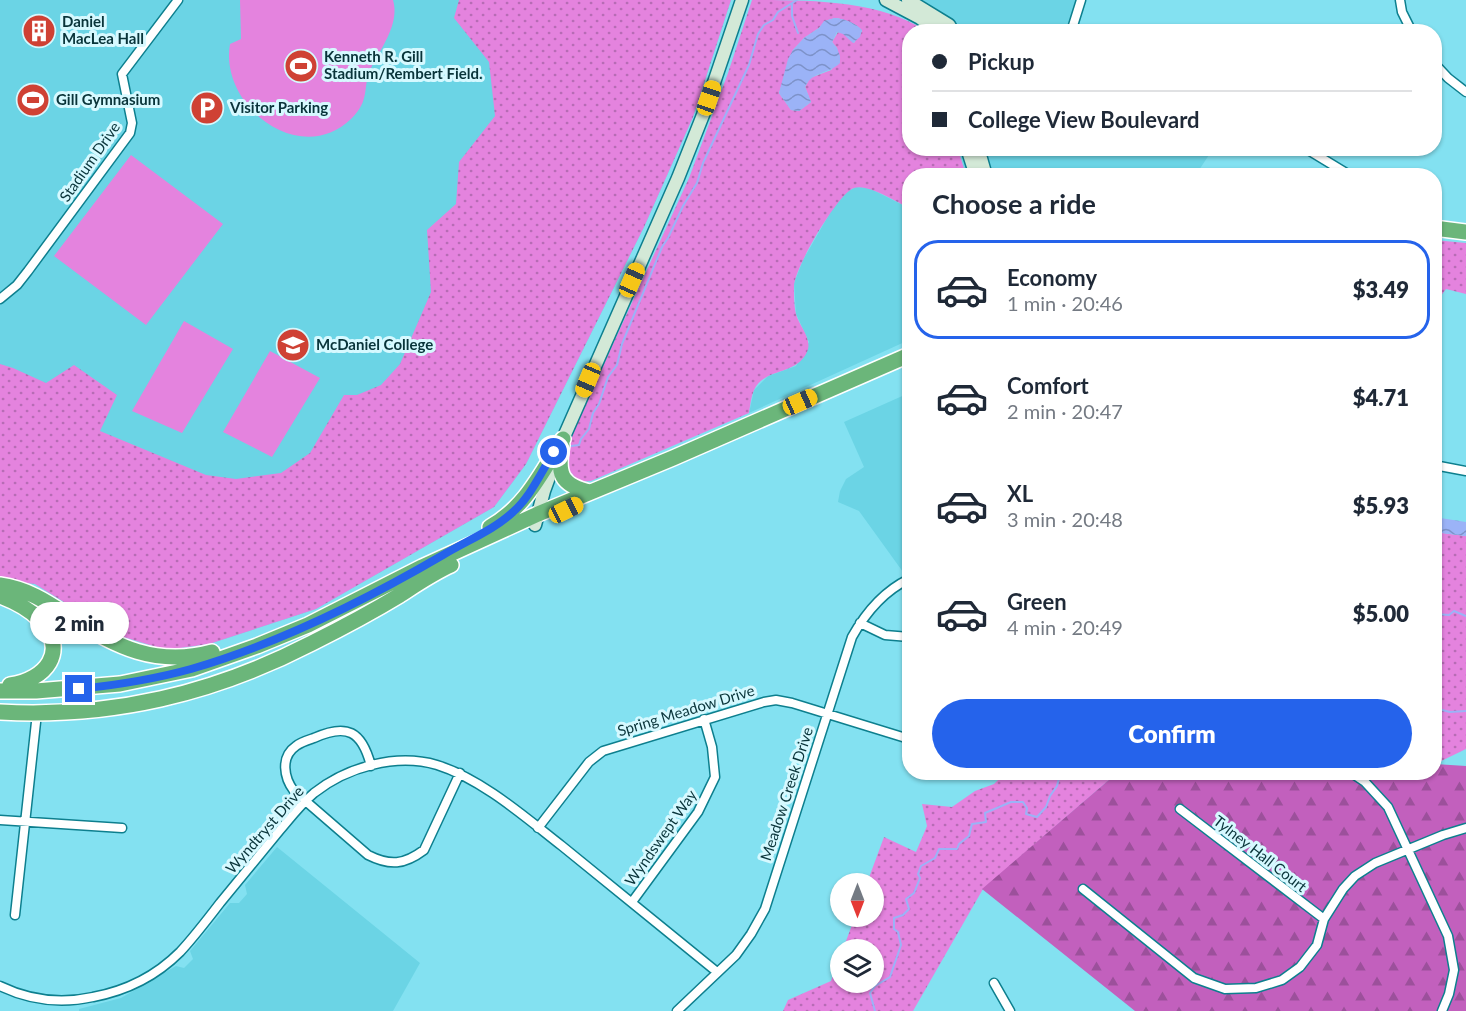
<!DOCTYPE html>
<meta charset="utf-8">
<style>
:root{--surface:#fff;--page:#f2f2f3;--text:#1f2937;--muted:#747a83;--line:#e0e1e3;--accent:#2563eb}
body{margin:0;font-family:Lato,sans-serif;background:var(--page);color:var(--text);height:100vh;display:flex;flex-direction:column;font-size:22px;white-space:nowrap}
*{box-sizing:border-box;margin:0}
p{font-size:20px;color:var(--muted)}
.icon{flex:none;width:33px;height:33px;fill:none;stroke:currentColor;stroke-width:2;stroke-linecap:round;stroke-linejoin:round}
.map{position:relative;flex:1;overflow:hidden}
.drawer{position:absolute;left:902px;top:168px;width:540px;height:612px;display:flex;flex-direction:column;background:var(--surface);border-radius:24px;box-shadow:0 2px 4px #0004}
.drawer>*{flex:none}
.guide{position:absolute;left:902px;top:24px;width:540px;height:132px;border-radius:24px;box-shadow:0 2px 4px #0004;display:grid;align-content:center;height:132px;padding:0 30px;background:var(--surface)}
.needle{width:39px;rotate:180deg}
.controls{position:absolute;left:830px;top:873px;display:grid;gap:12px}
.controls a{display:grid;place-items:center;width:54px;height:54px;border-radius:50%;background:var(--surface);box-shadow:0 2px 4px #0004;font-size:30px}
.end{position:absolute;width:27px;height:27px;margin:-14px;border:8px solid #2563eb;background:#fff;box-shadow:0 0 0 3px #fff}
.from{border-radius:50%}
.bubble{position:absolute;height:42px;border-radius:21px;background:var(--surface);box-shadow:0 2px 4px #0004;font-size:20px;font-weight:800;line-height:42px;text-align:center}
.car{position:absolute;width:18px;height:36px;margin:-18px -9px;border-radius:8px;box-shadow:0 0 4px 2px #0007;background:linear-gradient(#f5c518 24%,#345 0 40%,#f5c518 0 76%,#345 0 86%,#f5c518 0)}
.guide b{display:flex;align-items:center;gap:21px;height:57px;font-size:22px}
.guide b+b{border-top:2px solid var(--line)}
.guide i{width:15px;height:15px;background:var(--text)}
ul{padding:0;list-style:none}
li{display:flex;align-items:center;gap:18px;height:99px;margin:0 12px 9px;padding:0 18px;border:3px solid transparent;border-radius:24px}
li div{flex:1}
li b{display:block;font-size:22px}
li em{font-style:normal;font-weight:800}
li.selected{border-color:var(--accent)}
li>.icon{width:54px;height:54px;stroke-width:1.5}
h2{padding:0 30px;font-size:27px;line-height:72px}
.button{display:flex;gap:12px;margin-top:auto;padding:12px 30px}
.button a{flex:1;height:69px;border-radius:36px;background:var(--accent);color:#fff;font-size:24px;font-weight:800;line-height:69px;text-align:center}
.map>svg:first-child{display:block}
.built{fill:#6bd4e5}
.green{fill:url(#green-dots);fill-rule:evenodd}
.forest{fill:url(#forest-firs)}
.pitch{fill:#e483de}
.water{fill:url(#water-waves)}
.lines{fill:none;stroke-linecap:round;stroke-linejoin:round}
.stream{stroke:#9bb3f7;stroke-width:2}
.street-casing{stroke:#0d7f8e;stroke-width:11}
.secondary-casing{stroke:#0d7f8e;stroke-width:15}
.highway-casing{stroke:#fff;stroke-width:18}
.street{stroke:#fff;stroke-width:8}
.secondary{stroke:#d3e9d7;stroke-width:12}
.highway{stroke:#6bb67a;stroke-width:15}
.route{stroke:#2563eb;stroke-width:8}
.labels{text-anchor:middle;stroke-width:6;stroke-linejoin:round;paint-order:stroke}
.poi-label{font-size:15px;font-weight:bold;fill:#09343a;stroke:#d6f9ff;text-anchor:start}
.street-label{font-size:15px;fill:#09343a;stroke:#d6f9ff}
</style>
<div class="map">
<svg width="1466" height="1011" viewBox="0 0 1466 1011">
<defs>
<pattern id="green-dots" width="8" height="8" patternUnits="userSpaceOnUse" patternTransform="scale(1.5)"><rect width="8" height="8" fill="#e483de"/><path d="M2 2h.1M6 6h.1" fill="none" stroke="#b76cb5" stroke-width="1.8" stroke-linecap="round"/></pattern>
<pattern id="forest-firs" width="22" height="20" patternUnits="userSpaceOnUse" patternTransform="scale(1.5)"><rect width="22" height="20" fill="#c260bd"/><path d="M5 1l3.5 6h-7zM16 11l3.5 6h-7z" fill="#9c509b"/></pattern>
<pattern id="water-waves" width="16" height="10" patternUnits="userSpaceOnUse" patternTransform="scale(1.5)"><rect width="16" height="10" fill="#9bb3f7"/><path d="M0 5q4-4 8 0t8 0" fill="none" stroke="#7d92c9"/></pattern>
</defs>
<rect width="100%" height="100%" fill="#83e1f1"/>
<path class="built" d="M0,0H731L693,117L644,227L526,464L494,507L316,609L209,644L117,635L35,584L0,580Z
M887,0H1086L1077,32L926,31L916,23L892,11Z
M958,149H1213L1195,176L966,175Z
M856,187L869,188L909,208V340L749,413L754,390L768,376L796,366L809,342L796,314L794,283L803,260L831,211L846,192Z
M909,393V569L903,572L859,511L838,502L840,491L846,479L864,467L844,422Z
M277,847L420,963L393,1011H79V1009L121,998L176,966L184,968L193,959L190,951L230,903H239L247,894L245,885Z"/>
<path class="green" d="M459,0H731L693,117L644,227L526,464L494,507L316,609L209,644L166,650L117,635L35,584L0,580V364L13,368L46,383L74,365L117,395L100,431L206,475L236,479L281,473L310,453L344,395H357L381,385L400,364L431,292L427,230L456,204L459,162L495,116L489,62L454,18Z
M752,0C810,0 879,0 926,31L909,32V148L958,149L966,175L909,176V208C897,202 867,183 854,188C838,193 793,270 794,287C794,295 794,306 796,314C799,326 813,339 807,352C796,376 765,367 754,390C751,397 750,406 749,413L591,481L579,482L563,463L565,449L689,178L728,73ZM835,18C844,19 858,24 862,31L854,43L843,33L838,32L832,42L837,48L839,60L831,70L810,78L805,87L811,102L799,111L791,110L779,93L793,50L804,38L819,28L825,21Z
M1434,240L1466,243V294L1446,289L1434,305Z
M1434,532L1466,536V749L1435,764Z
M1005,773H1117L983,889L913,1011H783L788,1000L831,981L840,956V982H873V950L843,949L855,917L873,916V884L867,883L884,837L916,852L927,826L922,804L952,807L975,791L994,784Z"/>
<path class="forest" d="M1434,763L1435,764L1466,766V1011H1135L982,889L1117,773L1434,772Z"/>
<path class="pitch" d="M240,0H393C400,24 381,48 371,68C362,86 371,100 351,119C300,168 219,106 230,44L241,39Z
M131,155L223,224L146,325L54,256Z
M184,321L233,349L182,433L132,411Z
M270,351L320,378L272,457L223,432Z"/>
<path class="water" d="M835,18C846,19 855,23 862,30L860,37L853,43L843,34L837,32L832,42L837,48L840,56V63C829,74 812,71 805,87L811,102L799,111L791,110L779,93L788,59L793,50L804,38L819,28L824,21Z
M1434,517L1466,522V536L1434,532Z"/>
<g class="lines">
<path class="stream" d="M792,4V16L798,33
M571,446L579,445L581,439L589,429L593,413L599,404L608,377L617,365L622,344L662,247L668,238L683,206L697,183L703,163L749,65L758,34L764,25L773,20L778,12L797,0
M1434,605L1436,614L1449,615L1454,611L1466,616
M1434,708L1450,712L1466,711
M875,1011L870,993L875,986L890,977L901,945L898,932L894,929V918L903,915L909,909L906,899L914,893L920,878L918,874L921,866L935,858L939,849H957L959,844L969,836L972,824L986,822L985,813L1011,802H1023L1027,808L1026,814L1037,817L1046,807L1050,796L1057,786L1059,778L1063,772"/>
<g class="street-casing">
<path id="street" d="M1400,0L1402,12L1412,32
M1288,31L1289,32
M992,32L1007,30L1028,32
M1071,32L1081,0
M1434,63L1448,78L1466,92
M1305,148L1351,176
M0,299L17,285L28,271L130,133L132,123L122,74L178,0
M1434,465L1466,471
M860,623L885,635L909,637
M371,766C362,731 347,723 314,738C308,740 301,742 296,746C280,757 284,778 294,791L368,855C390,866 404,865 424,850L460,773
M1350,772L1365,782L1388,807L1448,936L1454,970L1449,994L1442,1011
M1180,809L1324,919
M0,820L122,828
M538,828L589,762L603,751L764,702L776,700L792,703L909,739
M1083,889L1194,978L1225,989L1256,988L1282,980L1300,967L1317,945L1324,919L1343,889L1355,876L1375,863L1443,835L1466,828
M632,902L698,812L715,777L712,747L704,719
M15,915L37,713
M994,983L1010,1011
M0,986C29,1000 61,1004 93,997C125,991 156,976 180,952C194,937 207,920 220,903C240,879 260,854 280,830C291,817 301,804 314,793C347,767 396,753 437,765C482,779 526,818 562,846C614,888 665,930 717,972
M677,1011L736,955L751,934L765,909L852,637C866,612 884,591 909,579"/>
</g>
<g class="secondary-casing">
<path id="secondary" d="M886,0L920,18L938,32
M908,0L949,25L953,32
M967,148L976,176
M978,148L986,176
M535,525L544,491L563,439L678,178L703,115L742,0"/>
</g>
<g class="highway-casing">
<path id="highway" d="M1434,228L1466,232
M562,445C557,473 560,485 590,492
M490,527C526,507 541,473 563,439
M0,585C28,589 47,602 70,617C115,647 157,667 212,652
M0,596C14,601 29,609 40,620C69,651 46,680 10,685
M0,691H36L120,684L192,669L257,646L308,625L422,567L538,514L673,458L909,355
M0,712C112,718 213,694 312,643C342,628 372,612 400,595C417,584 433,573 451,565"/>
</g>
<use href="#street" class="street"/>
<use href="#secondary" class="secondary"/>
<use href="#highway" class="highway"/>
</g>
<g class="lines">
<path class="route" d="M79,689C117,685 155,679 191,669C277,644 366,600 443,555C466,541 494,530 513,512C531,496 541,472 554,452"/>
</g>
<defs>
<g id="building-disc" transform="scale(1.725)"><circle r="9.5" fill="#cf4134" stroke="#d6f9ff"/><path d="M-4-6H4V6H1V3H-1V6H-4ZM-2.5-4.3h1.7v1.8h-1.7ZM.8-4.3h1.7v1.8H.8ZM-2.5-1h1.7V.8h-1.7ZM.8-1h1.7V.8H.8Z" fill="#fff"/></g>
<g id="stadium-disc" transform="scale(1.725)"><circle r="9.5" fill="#cf4134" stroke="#d6f9ff"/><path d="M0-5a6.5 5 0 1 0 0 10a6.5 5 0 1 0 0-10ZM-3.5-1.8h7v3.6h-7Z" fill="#fff"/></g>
<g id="parking-disc" transform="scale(1.725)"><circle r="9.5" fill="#cf4134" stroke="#d6f9ff"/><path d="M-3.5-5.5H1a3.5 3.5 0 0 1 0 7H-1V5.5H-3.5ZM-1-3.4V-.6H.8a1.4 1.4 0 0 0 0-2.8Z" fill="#fff"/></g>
<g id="university-disc" transform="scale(1.725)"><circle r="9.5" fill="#cf4134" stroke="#d6f9ff"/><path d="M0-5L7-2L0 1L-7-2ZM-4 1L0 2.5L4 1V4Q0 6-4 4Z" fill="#fff"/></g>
</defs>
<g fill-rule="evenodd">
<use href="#building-disc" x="39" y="31"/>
<use href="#stadium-disc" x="301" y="66"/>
<use href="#stadium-disc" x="33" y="100"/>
<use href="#parking-disc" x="207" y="108"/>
<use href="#university-disc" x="293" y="345"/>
</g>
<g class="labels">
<g class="poi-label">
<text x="62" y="27">Daniel<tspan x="62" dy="17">MacLea Hall</tspan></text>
<text x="324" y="62">Kenneth R. Gill<tspan x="324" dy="17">Stadium/Rembert Field.</tspan></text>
<text x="56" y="105">Gill Gymnasium</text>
<text x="230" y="113">Visitor Parking</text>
<text x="316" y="350">McDaniel College</text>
</g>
<g class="street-label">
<text transform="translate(90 162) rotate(-55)" y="5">Stadium Drive</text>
<text transform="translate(686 711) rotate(-17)" y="5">Spring Meadow Drive</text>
<text transform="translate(787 794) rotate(-72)" y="5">Meadow Creek Drive</text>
<text transform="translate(265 830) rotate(-49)" y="5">Wyndtryst Drive</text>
<text transform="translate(661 838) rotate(-55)" y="5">Wyndswept Way</text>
<text transform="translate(1260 854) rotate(38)" y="5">Tylney Hall Court</text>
</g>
</g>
</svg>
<div class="controls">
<a><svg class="needle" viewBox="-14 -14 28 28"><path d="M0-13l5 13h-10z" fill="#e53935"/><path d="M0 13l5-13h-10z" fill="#747a83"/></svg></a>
<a><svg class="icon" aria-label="layers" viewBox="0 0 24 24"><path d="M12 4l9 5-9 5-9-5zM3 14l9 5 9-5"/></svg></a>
</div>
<i class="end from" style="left:554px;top:452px"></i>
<i class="end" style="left:79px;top:689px"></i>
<div class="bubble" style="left:30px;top:602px;width:99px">2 min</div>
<i class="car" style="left:709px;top:98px;rotate:19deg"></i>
<i class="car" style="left:632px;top:280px;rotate:24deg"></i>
<i class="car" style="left:588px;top:380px;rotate:203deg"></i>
<i class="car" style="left:800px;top:402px;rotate:66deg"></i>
<i class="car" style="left:566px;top:510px;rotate:64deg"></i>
<div class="guide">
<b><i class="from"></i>Pickup</b>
<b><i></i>College View Boulevard</b>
</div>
<section class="drawer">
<h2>Choose a ride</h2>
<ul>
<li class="selected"><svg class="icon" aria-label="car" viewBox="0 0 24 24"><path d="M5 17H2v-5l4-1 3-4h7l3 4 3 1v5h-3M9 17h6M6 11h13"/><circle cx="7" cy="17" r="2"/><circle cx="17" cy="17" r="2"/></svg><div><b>Economy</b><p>1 min · 20:46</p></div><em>$3.49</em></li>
<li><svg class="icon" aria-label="car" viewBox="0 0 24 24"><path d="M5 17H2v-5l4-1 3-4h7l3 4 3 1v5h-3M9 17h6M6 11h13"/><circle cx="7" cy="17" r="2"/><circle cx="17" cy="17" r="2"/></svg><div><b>Comfort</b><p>2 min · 20:47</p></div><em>$4.71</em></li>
<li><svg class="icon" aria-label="car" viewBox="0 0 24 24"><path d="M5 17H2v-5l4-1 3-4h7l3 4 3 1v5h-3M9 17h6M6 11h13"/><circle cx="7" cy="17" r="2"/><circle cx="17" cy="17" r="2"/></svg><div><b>XL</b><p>3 min · 20:48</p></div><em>$5.93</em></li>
<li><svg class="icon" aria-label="car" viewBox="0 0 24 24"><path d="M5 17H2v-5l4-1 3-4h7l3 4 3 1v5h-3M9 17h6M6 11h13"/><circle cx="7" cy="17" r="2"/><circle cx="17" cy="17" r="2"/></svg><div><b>Green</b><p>4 min · 20:49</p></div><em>$5.00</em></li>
</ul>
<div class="button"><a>Confirm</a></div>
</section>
</div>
